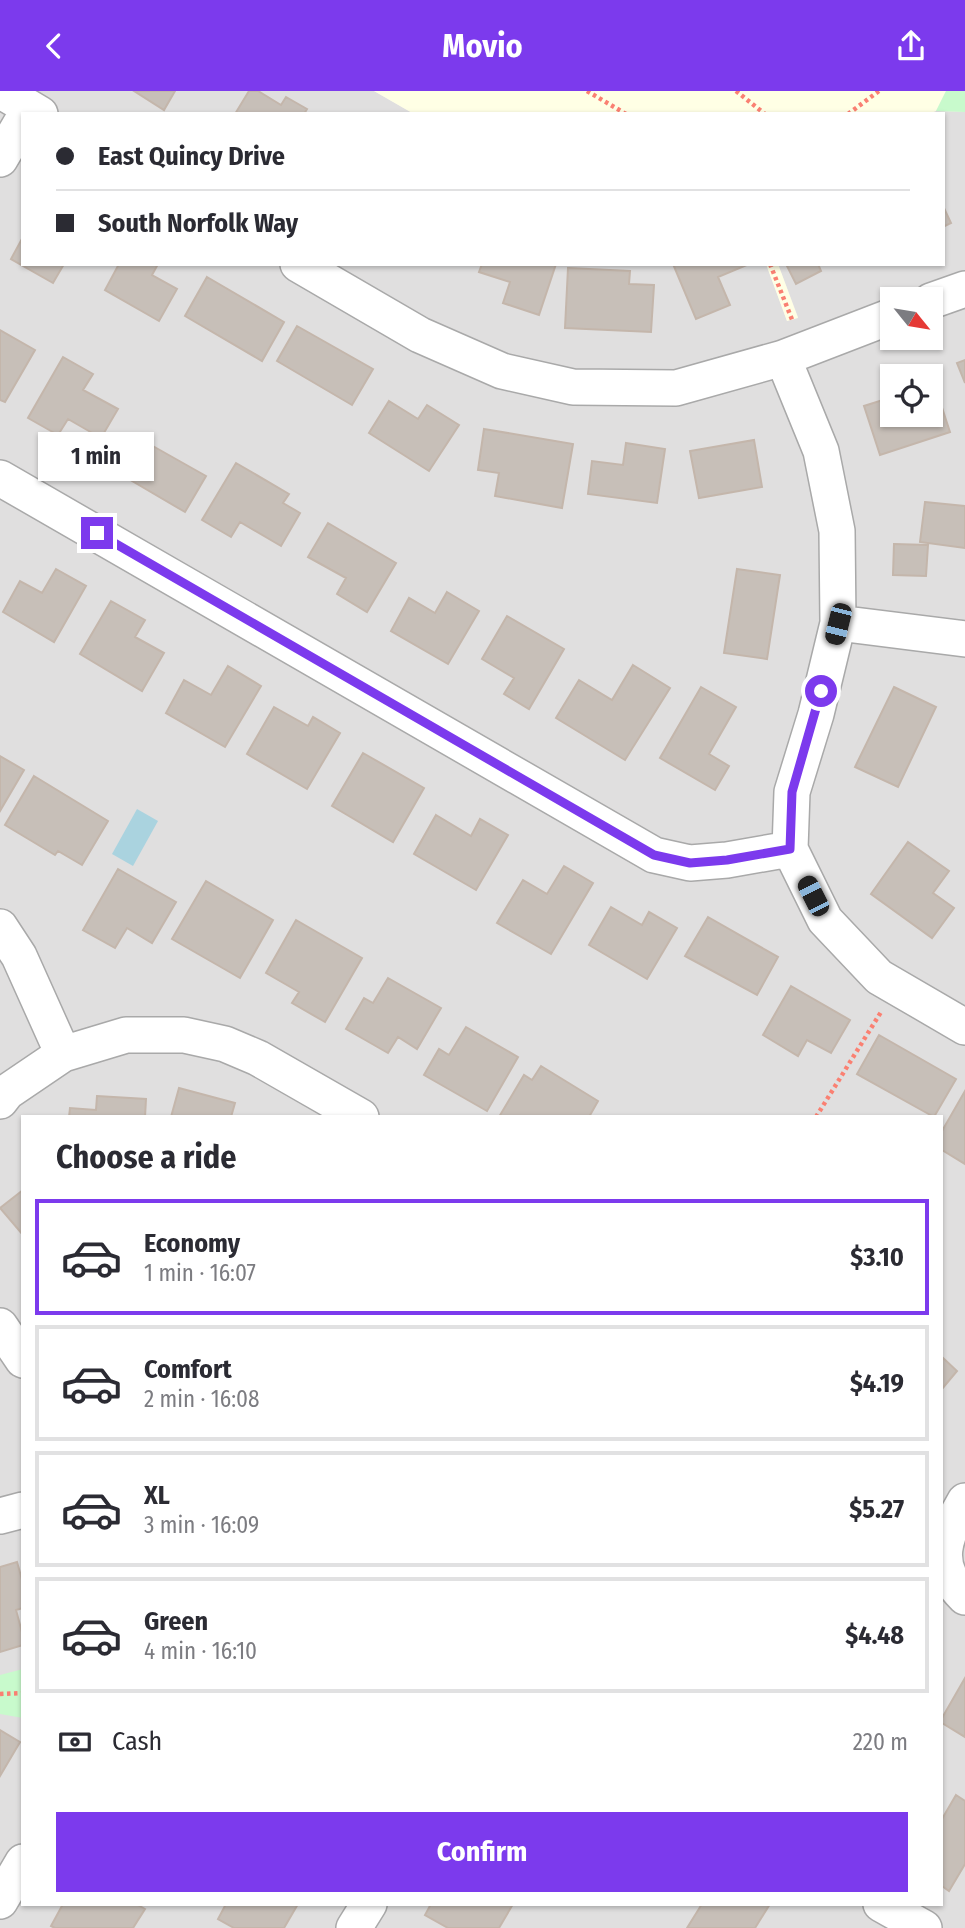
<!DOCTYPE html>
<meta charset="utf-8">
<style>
:root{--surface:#fff;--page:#f2f2f3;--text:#2b2b33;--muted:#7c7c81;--line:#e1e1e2;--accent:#7c3aed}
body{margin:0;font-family:"Fira Sans Condensed",sans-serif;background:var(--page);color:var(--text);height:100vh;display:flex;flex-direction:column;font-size:26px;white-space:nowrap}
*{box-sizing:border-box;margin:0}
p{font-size:23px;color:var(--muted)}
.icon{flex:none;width:38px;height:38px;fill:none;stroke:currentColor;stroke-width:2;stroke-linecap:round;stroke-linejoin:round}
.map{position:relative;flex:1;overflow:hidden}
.panel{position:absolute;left:21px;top:1024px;width:922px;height:791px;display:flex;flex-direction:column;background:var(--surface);border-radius:0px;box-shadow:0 2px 5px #0004}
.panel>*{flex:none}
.guide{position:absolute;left:21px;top:21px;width:924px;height:154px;border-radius:0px;box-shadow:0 2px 5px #0004;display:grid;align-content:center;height:154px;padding:0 35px;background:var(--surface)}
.needle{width:46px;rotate:120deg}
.fabs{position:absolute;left:880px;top:196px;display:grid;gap:14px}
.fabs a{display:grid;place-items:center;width:63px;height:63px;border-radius:0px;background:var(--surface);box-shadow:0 2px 5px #0004;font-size:35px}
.end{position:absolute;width:32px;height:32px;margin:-16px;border:9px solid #7c3aed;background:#fff;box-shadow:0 0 0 4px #fff}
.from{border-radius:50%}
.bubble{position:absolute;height:49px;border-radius:0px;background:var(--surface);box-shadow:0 2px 5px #0004;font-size:23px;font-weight:700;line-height:49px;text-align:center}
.car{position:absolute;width:21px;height:42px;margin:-21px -10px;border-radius:9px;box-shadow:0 0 5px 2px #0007;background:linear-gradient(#222 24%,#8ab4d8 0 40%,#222 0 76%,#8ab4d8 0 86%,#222 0)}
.guide b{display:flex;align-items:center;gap:24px;height:66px;font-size:26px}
.guide b+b{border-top:2px solid var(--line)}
.guide i{width:18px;height:18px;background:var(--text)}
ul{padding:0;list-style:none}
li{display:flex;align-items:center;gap:21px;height:116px;margin:0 14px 10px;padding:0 21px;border:4px solid var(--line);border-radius:0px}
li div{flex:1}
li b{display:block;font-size:26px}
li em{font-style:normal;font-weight:700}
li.current{border-color:var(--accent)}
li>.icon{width:63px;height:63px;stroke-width:1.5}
h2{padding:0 35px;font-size:32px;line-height:84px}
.pay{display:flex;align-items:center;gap:18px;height:77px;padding:0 35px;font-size:26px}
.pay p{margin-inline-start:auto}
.cta{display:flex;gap:14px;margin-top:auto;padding:14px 35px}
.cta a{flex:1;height:80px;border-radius:0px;background:var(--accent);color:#fff;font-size:28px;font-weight:700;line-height:80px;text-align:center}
header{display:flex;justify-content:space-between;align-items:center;height:91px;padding:0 35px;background:var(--accent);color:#fff;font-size:32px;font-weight:700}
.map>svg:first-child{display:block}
.residential{fill:#e0dfdf;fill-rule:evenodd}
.education{fill:#ffffe5}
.park{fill:#c8facc}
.water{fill:#aad3df}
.building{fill:#c7bfb8;stroke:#c4b6ab;stroke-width:2}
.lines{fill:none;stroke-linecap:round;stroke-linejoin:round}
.minor-casing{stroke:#a9a9a9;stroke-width:38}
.path{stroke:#fa8072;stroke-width:4.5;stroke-dasharray:3.5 3.5;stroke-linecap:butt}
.minor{stroke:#fff;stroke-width:35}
.route{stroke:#7c3aed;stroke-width:9}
</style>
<header><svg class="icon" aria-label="back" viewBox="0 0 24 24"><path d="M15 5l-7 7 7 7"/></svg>Movio<svg class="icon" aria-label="share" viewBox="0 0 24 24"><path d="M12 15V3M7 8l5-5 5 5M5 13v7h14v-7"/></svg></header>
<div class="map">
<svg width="965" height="1837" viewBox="0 0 965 1837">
<rect width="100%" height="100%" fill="#f2efe9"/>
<path class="residential" d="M0,0H374L414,23H23V173H766L787,230L798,226L778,173H943V23H928L936,20L965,21V1837H0ZM892,208H931V247H892ZM892,285H931V324H892ZM23,1026H942V1813H23Z"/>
<path class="education" d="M374,0H946L936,20L928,23H414Z
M766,173H778L798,227L787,230Z"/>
<path class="park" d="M946,0H965V21L936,20Z
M23,1578V1627L0,1623V1584Z"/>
<path class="water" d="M137,718L158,730L133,775L112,763Z"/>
<path class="building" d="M134,0H175L164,19Z
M249,0H258L281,14L286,6L307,18L304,23H235Z
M943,115L951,132L943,136Z
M23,146V173H64L53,192L11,168Z
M119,173H158L152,184L177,198L159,230L105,199Z
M482,173H556L539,224L503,212L510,191L479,181Z
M673,173H746L747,174L718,186L730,214L696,228Z
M786,173H818L821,180L796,193Z
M568,177L630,180L629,193L654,194L651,241L565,237Z
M207,186L284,231L262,270L185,225Z
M297,235L373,278L352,314L277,270Z
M0,239L35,259L5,311L0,309Z
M63,266L93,283L83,299L118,318L101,347L68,328L58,344L28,327Z
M965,269V292L957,272Z
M934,292L950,341L880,364L864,315L892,306V324H931V293Z
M389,310L418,328L427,314L459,334L429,380L369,342Z
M484,338L573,353L562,417L495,405L499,382L478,379Z
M135,345L206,385L185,421L115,380Z
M754,349L762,396L699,407L690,360Z
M626,352L665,358L657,412L588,403L592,370L623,374Z
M236,372L289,403L283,412L300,422L281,455L240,431L231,446L202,429Z
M925,411L965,415V457L920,451Z
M328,432L396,472L367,521L337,503L346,487L308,466Z
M894,453L928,454L926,485L893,484Z
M56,478L86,495L54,551L3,521L20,490L42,502Z
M737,478L780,484L767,568L724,562Z
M447,501L479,520L448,573L391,540L409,507L435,522Z
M111,510L145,529L135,546L164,562L142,600L80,563Z
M507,525L564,558L529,618L504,603L514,587L482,568Z
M633,574L670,597L625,669L556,627L579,589L612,609Z
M228,575L261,595L225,656L166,622L184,589L211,604Z
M701,596L736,616L709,663L729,675L715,699L660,667Z
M894,596L936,616L898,696L855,676Z
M274,616L308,635L313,626L340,642L307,698L247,663Z
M363,662L424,697L393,751L332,715Z
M0,665L24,679L0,720Z
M34,685L108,730L82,774L58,760L55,764L5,734Z
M436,724L471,745L480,728L508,744L476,799L414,763Z
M908,751L949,780L933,802L954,817L932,847L871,803Z
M564,775L593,792L551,863L497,832L523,789L547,803Z
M118,778L176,811L152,852L127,837L115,857L83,839Z
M206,790L273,829L240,887L172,848Z
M611,816L642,834L649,821L677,837L647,888L589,854Z
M708,826L778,866L757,904L685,865Z
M296,829L362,867L325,931L292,912L299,901L266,882Z
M388,887L441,917L417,958L398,946L388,962L346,938L364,907L373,912Z
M791,895L850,929L831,962L807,949L798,965L763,944Z
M466,936L518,966L487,1020L424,984L439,958L449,964Z
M879,944L956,988L934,1026L857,983Z
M541,975L598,1010L589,1026H499L524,984L532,989Z
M179,997L235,1012L231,1026H171Z
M965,1000V1073L942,1059V1040Z
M97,1005L146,1008L145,1026H69L70,1017L96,1019Z
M23,1099V1144L0,1117Z
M942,1266L957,1280L942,1298Z
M17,1471L23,1492V1517L16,1519L23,1545V1554L0,1561V1476Z
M965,1587V1646L942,1632V1627Z
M0,1639L20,1651L0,1685Z
M956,1704L965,1710V1773L949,1800L942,1795V1728Z
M63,1813H136L145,1818L133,1837H55L51,1835Z
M226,1813H298L284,1837H234L218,1828Z
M431,1813H513L499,1837H448L425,1824Z
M702,1813H770L755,1837H687Z"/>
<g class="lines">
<g class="minor-casing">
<path id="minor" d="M1,0L40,23
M0,68L23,29
M298,173L420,244L502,280L573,296L676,297L783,267L892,225
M931,210L965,198
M783,267L821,360L837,440L838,532L816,623L792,701L790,758
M0,387L654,764L690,772L727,769L790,758L825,829L879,886L965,936
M838,532L965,548
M0,836L19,865L63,963
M0,1010L7,1001L63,963L126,944H184L225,953L258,967L361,1026
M0,1235L23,1269
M965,1410C945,1445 931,1473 965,1506
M0,1425L23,1419
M0,1810L23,1771
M881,1813L924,1837
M354,1837L369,1813"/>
</g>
<path class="path" d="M587,0L626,23
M736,0L765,23
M848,23L879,0
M770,173L793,231
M816,1026L881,921
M0,1603L23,1602"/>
<use href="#minor" class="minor"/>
</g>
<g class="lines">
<path class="route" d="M97,442L654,764L690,772L727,769L790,758L792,701L821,600"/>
</g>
</svg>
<div class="fabs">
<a><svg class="needle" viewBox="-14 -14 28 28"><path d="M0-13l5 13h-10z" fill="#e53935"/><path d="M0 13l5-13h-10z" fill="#7c7c81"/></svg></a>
<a><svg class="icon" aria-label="locate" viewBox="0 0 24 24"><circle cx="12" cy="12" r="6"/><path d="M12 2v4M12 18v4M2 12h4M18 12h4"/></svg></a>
</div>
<i class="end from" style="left:821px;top:600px"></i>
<i class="end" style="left:97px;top:442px"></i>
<div class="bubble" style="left:38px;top:341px;width:116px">1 min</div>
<i class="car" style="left:838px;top:533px;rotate:194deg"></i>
<i class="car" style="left:813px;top:805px;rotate:333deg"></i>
<div class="guide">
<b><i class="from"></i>East Quincy Drive</b>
<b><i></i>South Norfolk Way</b>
</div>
<section class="panel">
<h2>Choose a ride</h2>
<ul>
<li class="current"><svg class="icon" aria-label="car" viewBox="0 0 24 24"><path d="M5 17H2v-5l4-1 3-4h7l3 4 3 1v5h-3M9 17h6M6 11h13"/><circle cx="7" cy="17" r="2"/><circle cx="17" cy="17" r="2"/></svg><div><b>Economy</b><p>1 min · 16:07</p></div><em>$3.10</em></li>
<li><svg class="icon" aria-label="car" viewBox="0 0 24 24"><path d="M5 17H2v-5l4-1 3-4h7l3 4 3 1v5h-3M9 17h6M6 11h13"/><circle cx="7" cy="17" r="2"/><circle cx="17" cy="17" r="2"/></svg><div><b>Comfort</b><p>2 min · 16:08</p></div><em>$4.19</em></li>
<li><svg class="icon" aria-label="car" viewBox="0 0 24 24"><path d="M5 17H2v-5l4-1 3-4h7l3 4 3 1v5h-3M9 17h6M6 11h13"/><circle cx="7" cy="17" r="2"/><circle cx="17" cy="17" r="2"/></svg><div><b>XL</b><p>3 min · 16:09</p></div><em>$5.27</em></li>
<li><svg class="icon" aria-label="car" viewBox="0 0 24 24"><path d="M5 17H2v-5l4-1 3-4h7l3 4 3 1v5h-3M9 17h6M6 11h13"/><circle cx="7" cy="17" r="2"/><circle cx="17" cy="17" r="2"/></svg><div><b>Green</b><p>4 min · 16:10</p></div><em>$4.48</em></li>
</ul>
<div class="pay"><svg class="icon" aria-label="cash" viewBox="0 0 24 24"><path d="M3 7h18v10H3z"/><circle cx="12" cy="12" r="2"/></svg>Cash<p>220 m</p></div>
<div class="cta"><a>Confirm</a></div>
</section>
</div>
